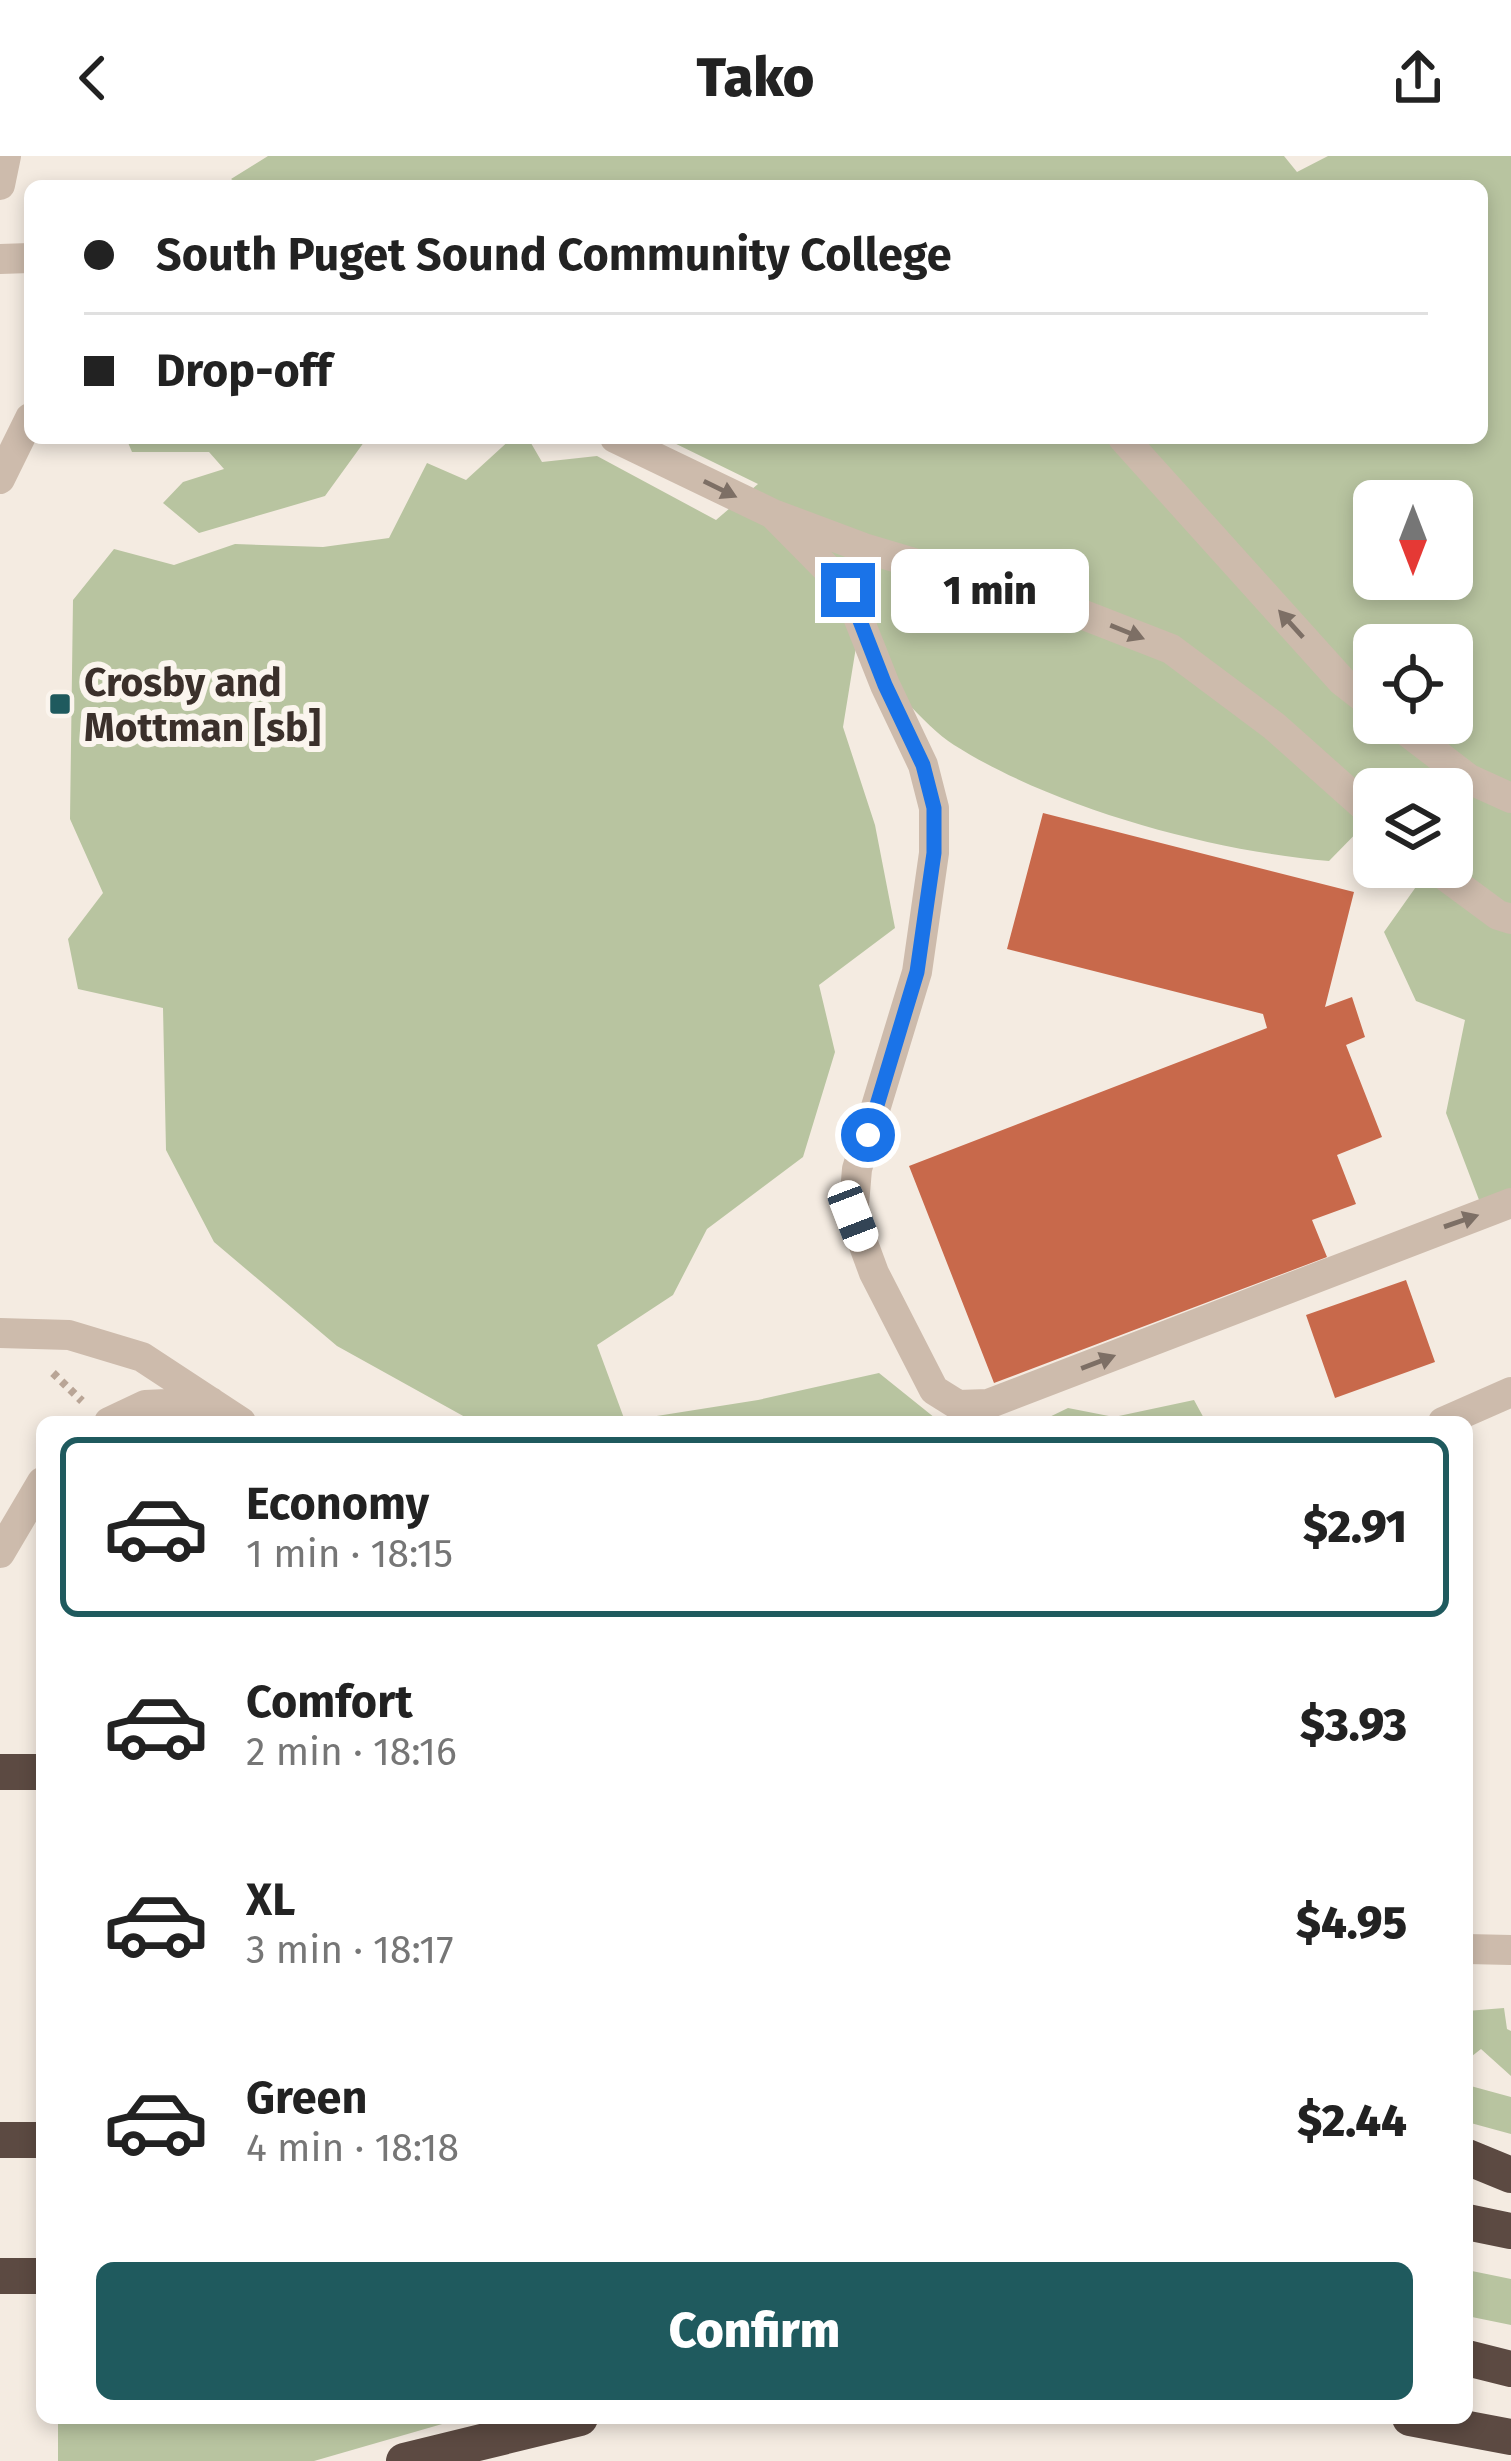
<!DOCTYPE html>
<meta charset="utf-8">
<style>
:root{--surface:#fff;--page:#f6f6f6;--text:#222;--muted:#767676;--line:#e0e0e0;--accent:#1f5a5e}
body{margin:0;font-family:"Fira Sans",sans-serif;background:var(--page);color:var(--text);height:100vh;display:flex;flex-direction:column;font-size:45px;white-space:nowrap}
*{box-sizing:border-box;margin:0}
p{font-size:39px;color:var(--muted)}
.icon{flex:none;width:66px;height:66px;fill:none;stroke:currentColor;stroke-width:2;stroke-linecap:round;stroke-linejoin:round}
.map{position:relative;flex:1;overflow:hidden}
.drawer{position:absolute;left:36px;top:1260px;width:1437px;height:1008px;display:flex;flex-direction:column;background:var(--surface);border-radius:18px;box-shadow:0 6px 18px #0003}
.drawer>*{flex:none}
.guide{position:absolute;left:24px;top:24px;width:1464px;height:264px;border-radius:18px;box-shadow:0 6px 18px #0003;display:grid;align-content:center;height:264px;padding:0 60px;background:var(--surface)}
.needle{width:78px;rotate:180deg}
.fabs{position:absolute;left:1353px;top:324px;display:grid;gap:24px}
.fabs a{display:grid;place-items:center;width:120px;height:120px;border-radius:18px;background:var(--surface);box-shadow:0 6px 18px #0003;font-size:60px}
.end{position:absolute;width:54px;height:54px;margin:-27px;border:15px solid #1a73e8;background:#fff;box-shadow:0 0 0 6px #fff}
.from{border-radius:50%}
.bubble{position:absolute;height:84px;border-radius:18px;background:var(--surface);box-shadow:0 6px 18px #0003;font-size:39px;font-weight:800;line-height:84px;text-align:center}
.car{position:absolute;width:36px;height:72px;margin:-36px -18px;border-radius:15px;box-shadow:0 0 9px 3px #0007;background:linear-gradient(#fff 24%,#345 0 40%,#fff 0 76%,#345 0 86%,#fff 0)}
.guide b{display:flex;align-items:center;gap:42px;height:114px;font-size:45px}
.guide b+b{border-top:3px solid var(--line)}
.guide i{width:30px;height:30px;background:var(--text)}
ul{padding:21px 0 0;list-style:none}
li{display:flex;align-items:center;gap:36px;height:180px;margin:0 24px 18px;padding:0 36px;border:6px solid transparent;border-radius:18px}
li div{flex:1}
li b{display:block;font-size:45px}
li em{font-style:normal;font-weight:800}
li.selected{border-color:var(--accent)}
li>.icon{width:108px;height:108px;stroke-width:1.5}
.button{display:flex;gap:24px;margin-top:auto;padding:24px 60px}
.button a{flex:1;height:138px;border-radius:18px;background:var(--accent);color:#fff;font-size:48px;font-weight:800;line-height:138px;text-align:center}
header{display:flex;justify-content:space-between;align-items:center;height:156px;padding:0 60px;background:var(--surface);font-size:54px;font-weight:800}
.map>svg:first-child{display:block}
.green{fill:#b8c4a0;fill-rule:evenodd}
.building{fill:#c8694b}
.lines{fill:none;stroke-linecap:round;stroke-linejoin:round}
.path{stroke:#b9a596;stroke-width:8;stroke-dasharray:6 6;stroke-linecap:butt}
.minor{stroke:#cdbbac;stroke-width:30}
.highway{stroke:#5c4a42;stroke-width:36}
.oneway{fill:#7d6f65}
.route{stroke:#1a73e8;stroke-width:15}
.poi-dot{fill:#1f5a5e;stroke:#fbf5ee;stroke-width:4.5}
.labels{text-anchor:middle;stroke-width:12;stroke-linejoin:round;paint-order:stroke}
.poi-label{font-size:39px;font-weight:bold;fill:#3b302b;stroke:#fbf5ee;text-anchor:start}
</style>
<header><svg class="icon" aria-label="back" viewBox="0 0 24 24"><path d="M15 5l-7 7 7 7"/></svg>Tako<svg class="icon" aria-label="share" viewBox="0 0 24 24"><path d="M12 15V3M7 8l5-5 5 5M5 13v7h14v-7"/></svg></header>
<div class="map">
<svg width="1511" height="2305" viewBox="0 0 1511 2305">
<rect width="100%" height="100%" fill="#f4ebe1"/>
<path class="green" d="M268,0H1284L1297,16L1328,0H1511V1047L1484,1057L1446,957L1465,864L1416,845L1384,776L1430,711H1452V633H1374V659L1329,705C1211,695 1054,652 954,589C924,570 883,518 856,491L843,571L875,669L895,772L819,829L835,896L803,1001L707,1073L673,1139L597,1189L625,1265L758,1244L879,1217L940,1266H474L337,1190L214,1086L166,994L163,852L78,833L68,783L103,737L70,663L73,444L114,393L174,409L235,388L323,391L389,382L427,307L466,324L512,282H528L542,306L597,300L716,364L758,328L664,282H1482V30H241L231,23ZM1374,345H1452V423H1374ZM1374,489H1452V567H1374Z
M126,282H367L325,340L199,377L163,347L183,326L224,313L209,296H132Z
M1194,1244L1206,1266H1039L1068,1252L1114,1261Z
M1504,1852L1507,1873L1511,1875V1920L1481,1893L1467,1904V1855Z
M1467,1929L1511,1941V1978L1467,1966Z
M1467,2114L1511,2123V2169L1467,2160Z
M58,2262H463L314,2305H58Z"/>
<path class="building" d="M1043,657L1354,736L1325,851L1352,841L1365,881L1346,889L1382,981L1337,999L1356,1048L1312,1064L1327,1101L994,1227L909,1010L1267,872L1263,858L1007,793Z
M1406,1124L1435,1206L1335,1242L1306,1159Z"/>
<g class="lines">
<path class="path" d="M53,1217L82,1245"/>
<path class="minor" d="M0,29L6,0
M0,103L30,102
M615,282L773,358L864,392L1071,454L1171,493L1274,570L1374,659
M1123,282L1342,525L1374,550
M0,323L30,262
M773,358L847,433L885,529L923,609L934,652V697L917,816L857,1013L853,1060L874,1117L934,1234L958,1249L988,1248L1511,1047
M1396,567L1469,623L1511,642
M1433,711L1498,759L1511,763
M0,1177L69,1179L142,1201L241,1266
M109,1266L145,1249L211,1246
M1443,1266L1511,1236
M0,1397L42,1326
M1467,1793L1511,1794"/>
<path class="highway" d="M0,1616H42
M0,1984H42
M1467,2001L1511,2019
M1467,2066L1511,2075
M0,2120H42
M1467,2202L1511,2213
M1410,2262L1511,2281
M404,2305L580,2262"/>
</g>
<defs><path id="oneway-solid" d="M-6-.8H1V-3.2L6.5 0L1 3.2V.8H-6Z" transform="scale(3)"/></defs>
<g class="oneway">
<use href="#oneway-solid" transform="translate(720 333) rotate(26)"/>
<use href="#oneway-solid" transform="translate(1291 468) rotate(-132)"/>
<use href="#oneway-solid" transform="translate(1127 476) rotate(22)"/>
<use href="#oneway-solid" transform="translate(1461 1065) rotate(-19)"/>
<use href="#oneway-solid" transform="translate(1098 1206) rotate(-21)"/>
</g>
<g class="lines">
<path class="route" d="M848,434L885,529L923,609L934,652V697L917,816L868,979"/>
</g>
<rect class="poi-dot" x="48" y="536" width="24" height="24" rx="6"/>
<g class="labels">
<g class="poi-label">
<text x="84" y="540">Crosby and<tspan x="84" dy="45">Mottman [sb]</tspan></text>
</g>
</g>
</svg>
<div class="fabs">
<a><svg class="needle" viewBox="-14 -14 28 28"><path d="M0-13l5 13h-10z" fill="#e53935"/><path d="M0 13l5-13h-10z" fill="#767676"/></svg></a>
<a><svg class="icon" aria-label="locate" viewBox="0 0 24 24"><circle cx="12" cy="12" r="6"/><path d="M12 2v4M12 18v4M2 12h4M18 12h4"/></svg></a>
<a><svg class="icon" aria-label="layers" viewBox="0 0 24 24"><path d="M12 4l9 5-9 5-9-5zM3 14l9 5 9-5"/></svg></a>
</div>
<i class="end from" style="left:868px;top:979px"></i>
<i class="end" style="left:848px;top:434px"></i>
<div class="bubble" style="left:891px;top:393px;width:198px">1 min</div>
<i class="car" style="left:853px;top:1060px;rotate:159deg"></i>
<div class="guide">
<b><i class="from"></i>South Puget Sound Community College</b>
<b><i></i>Drop-off</b>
</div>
<section class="drawer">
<ul>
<li class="selected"><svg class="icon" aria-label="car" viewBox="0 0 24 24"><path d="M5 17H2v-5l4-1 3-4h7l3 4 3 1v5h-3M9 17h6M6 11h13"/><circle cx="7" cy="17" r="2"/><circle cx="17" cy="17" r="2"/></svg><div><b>Economy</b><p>1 min · 18:15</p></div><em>$2.91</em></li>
<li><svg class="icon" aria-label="car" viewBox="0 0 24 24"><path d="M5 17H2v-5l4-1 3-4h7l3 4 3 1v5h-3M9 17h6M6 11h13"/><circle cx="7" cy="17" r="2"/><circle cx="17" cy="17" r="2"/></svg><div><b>Comfort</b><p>2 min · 18:16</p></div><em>$3.93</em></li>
<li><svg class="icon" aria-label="car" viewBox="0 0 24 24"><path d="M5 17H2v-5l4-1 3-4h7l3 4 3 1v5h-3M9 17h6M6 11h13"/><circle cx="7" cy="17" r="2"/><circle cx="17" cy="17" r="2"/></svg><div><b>XL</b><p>3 min · 18:17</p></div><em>$4.95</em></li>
<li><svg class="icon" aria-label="car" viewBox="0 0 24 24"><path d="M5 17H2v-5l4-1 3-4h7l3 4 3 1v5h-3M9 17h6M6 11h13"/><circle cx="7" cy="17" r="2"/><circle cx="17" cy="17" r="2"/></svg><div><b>Green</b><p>4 min · 18:18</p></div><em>$2.44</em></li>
</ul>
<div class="button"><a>Confirm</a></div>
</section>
</div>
